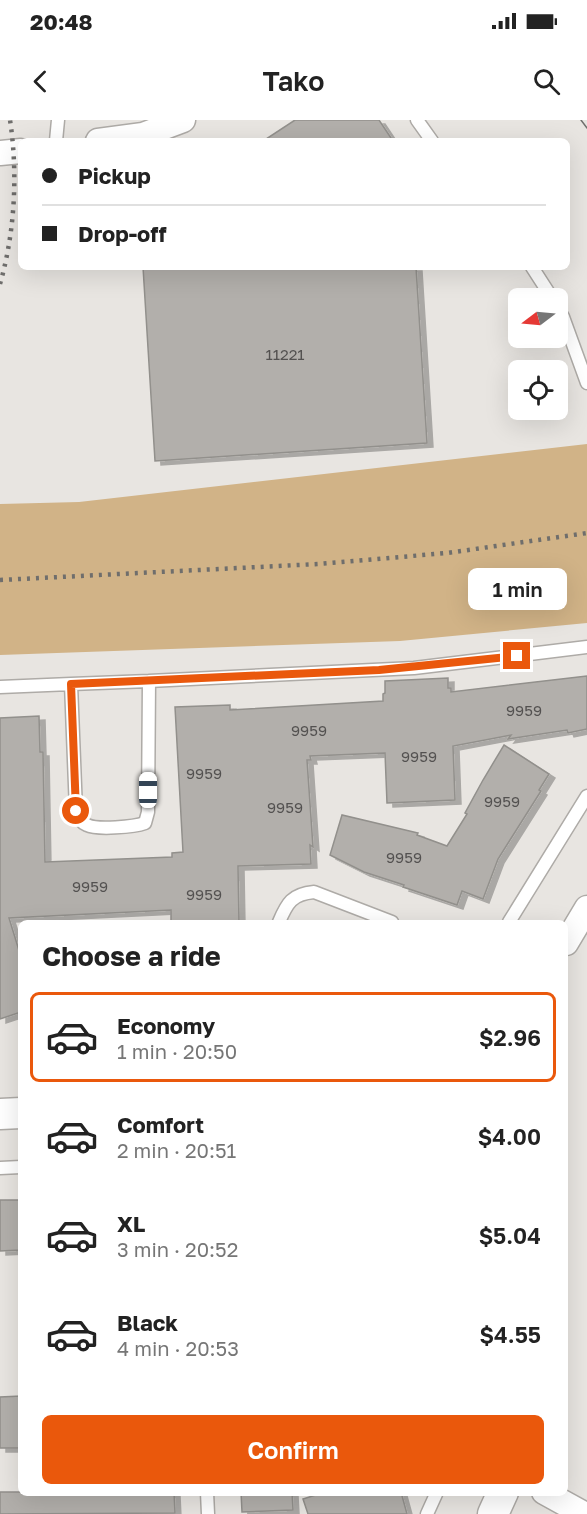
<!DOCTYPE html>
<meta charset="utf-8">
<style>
:root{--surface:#fff;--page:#f6f6f6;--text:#222;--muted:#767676;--line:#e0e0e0;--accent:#ea580c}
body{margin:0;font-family:"Golos Text",sans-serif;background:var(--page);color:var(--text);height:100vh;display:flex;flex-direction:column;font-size:22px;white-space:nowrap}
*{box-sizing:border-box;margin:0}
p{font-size:20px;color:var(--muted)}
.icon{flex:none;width:33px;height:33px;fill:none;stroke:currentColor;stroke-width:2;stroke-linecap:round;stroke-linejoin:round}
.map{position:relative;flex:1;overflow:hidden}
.details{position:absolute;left:18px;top:800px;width:550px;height:576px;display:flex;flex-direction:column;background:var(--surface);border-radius:9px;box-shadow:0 6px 24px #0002}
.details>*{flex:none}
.banner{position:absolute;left:18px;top:18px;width:552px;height:132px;border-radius:9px;box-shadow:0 6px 24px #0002;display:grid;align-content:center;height:132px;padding:0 24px;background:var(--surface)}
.needle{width:39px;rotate:254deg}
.buttons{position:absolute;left:508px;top:168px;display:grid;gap:12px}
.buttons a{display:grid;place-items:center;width:60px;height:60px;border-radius:9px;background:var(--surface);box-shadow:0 6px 24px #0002;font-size:30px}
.end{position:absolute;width:27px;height:27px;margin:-14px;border:8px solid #ea580c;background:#fff;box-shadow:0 0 0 3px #fff}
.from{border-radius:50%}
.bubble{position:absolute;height:42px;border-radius:9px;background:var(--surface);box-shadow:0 6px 24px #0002;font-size:20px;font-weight:600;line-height:42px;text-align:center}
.car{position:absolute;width:18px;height:36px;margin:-18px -9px;border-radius:8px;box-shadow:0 0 4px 2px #0007;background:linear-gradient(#fff 24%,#345 0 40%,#fff 0 76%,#345 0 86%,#fff 0)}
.banner b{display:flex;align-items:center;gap:21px;height:57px;font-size:22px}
.banner b+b{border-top:2px solid var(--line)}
.banner i{width:15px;height:15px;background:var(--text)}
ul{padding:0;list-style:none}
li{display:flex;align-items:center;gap:18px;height:90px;margin:0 12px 9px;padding:0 12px;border:3px solid transparent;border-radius:9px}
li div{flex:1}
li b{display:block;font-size:22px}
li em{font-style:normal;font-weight:600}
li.active{border-color:var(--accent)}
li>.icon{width:54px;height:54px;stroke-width:1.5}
h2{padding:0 24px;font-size:27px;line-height:72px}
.button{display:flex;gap:12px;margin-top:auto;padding:12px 24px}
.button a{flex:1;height:69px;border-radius:9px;background:var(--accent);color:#fff;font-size:24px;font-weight:600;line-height:69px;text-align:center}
.status{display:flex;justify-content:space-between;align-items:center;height:42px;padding:0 30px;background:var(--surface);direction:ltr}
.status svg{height:16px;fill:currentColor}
header{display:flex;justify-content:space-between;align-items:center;height:78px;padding:0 24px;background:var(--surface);font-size:27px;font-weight:600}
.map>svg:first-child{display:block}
.green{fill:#d1b387}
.building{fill:#b2afab;stroke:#92908c;stroke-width:1.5;filter:url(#shadow)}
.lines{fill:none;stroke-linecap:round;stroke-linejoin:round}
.service-casing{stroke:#aeaba7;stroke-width:15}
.minor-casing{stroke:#aeaba7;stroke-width:27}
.tertiary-casing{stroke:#aeaba7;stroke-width:33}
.service{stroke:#fff;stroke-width:12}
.minor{stroke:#fff;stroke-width:24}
.tertiary{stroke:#fff;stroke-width:30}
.tram{stroke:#6f6e6c;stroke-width:1.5}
.rail{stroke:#6f6e6c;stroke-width:4.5;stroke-dasharray:3 6;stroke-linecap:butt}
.route{stroke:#ea580c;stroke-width:8}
.labels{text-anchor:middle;stroke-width:5;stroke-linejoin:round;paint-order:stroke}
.number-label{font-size:15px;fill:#535150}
</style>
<div class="status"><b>20:48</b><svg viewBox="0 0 49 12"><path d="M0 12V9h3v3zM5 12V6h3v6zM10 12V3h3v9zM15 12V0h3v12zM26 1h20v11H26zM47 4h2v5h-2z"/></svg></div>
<header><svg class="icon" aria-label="back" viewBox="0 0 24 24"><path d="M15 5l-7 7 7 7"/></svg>Tako<svg class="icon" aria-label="search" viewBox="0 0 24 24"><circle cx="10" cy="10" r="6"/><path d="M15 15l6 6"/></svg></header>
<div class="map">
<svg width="587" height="1394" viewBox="0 0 587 1394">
<defs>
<filter id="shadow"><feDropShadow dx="6" dy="4" stdDeviation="0" flood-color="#0004"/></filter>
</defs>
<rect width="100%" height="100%" fill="#e8e5e1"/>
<path class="green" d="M587,324V503L400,521L0,535V384L79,382Z"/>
<path class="building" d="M295,0H379L393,21H263Z
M143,147H416L427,323L155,341Z
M587,556V609L568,613L567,610L508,619L511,615L453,626L455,680L387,683L385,633L310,636L311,640H307L313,727L310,725L311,744L238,746L239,802H171V790L9,798L21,837V892L0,899V598L39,596L40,632H43L45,742L172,737V733L183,732L175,587L230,585V590L383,581V574L385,573V561L448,558V568H451V572Z
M504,625L549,654L539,670L541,671L498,739L483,779L462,771L457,785L403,767L404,765L364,752L330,735L342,695L418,713L417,715L447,726L467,694L465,693L483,660Z
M0,1080H21V1130L0,1131Z
M21,1276V1328H0V1277Z
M0,1372H174L175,1393L0,1394Z
M241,1372H292L293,1390L242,1392Z
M325,1372H401L407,1394H308L303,1379Z"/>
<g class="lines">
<g class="service-casing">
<path id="service" d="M417,0L432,21
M56,21L58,0
M532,147L552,178
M558,189L563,197L587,263
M71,564L149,561
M0,567L71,564L76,691C79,698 80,702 87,705C97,710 134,707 145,703L148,692L149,561L414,548L587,527
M279,802C287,783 292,774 314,772L392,802
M509,802L587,676
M0,1048L21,1047
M207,1372L208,1394
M427,1394L437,1372"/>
</g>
<g class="minor-casing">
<path id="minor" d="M98,21L143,15L183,0
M0,33L21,31
M566,823L587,788
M544,1372L584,1394"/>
</g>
<g class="tertiary-casing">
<path id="tertiary" d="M0,994L21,993
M493,1394L503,1372"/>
</g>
<use href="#service" class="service"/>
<use href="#minor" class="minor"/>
<use href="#tertiary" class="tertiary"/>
<path class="tram" d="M581,0L587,8"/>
<path class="rail" d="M0,164C15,112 18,53 10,0
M0,460L318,444L447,433L587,413"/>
</g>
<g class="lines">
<path class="route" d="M76,691L71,564L379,550L517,536"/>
</g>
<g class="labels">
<g class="number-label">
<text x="285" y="240">11221</text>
<text x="524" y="596">9959</text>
<text x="309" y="616">9959</text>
<text x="419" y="642">9959</text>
<text x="204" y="659">9959</text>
<text x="502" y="687">9959</text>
<text x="285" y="693">9959</text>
<text x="404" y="743">9959</text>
<text x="90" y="772">9959</text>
<text x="204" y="780">9959</text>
</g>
</g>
</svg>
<div class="buttons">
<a><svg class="needle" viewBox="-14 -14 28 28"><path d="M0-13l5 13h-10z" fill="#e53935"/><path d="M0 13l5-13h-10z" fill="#767676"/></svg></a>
<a><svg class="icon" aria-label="locate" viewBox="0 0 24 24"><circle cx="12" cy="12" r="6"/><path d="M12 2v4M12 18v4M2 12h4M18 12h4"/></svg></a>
</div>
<i class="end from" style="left:76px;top:691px"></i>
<i class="end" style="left:517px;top:536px"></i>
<div class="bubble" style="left:468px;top:448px;width:99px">1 min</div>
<i class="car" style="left:148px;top:670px;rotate:0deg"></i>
<div class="banner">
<b><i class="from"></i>Pickup</b>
<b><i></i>Drop-off</b>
</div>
<section class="details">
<h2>Choose a ride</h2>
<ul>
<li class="active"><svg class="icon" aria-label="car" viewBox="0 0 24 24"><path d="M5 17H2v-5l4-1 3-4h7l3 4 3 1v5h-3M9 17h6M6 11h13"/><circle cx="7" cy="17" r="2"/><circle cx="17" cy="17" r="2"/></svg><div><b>Economy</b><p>1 min · 20:50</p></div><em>$2.96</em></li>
<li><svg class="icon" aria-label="car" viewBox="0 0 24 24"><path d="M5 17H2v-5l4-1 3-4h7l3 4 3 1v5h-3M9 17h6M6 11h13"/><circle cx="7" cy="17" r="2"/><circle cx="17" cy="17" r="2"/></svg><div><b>Comfort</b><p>2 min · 20:51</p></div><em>$4.00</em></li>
<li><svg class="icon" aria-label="car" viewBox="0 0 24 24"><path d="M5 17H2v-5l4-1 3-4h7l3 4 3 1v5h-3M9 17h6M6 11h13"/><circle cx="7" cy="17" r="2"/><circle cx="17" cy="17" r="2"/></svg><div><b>XL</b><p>3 min · 20:52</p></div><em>$5.04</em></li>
<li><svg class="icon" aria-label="car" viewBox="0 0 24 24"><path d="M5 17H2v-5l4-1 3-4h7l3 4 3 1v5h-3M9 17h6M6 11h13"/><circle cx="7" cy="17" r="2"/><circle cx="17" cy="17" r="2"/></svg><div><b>Black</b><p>4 min · 20:53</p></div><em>$4.55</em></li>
</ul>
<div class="button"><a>Confirm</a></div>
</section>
</div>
